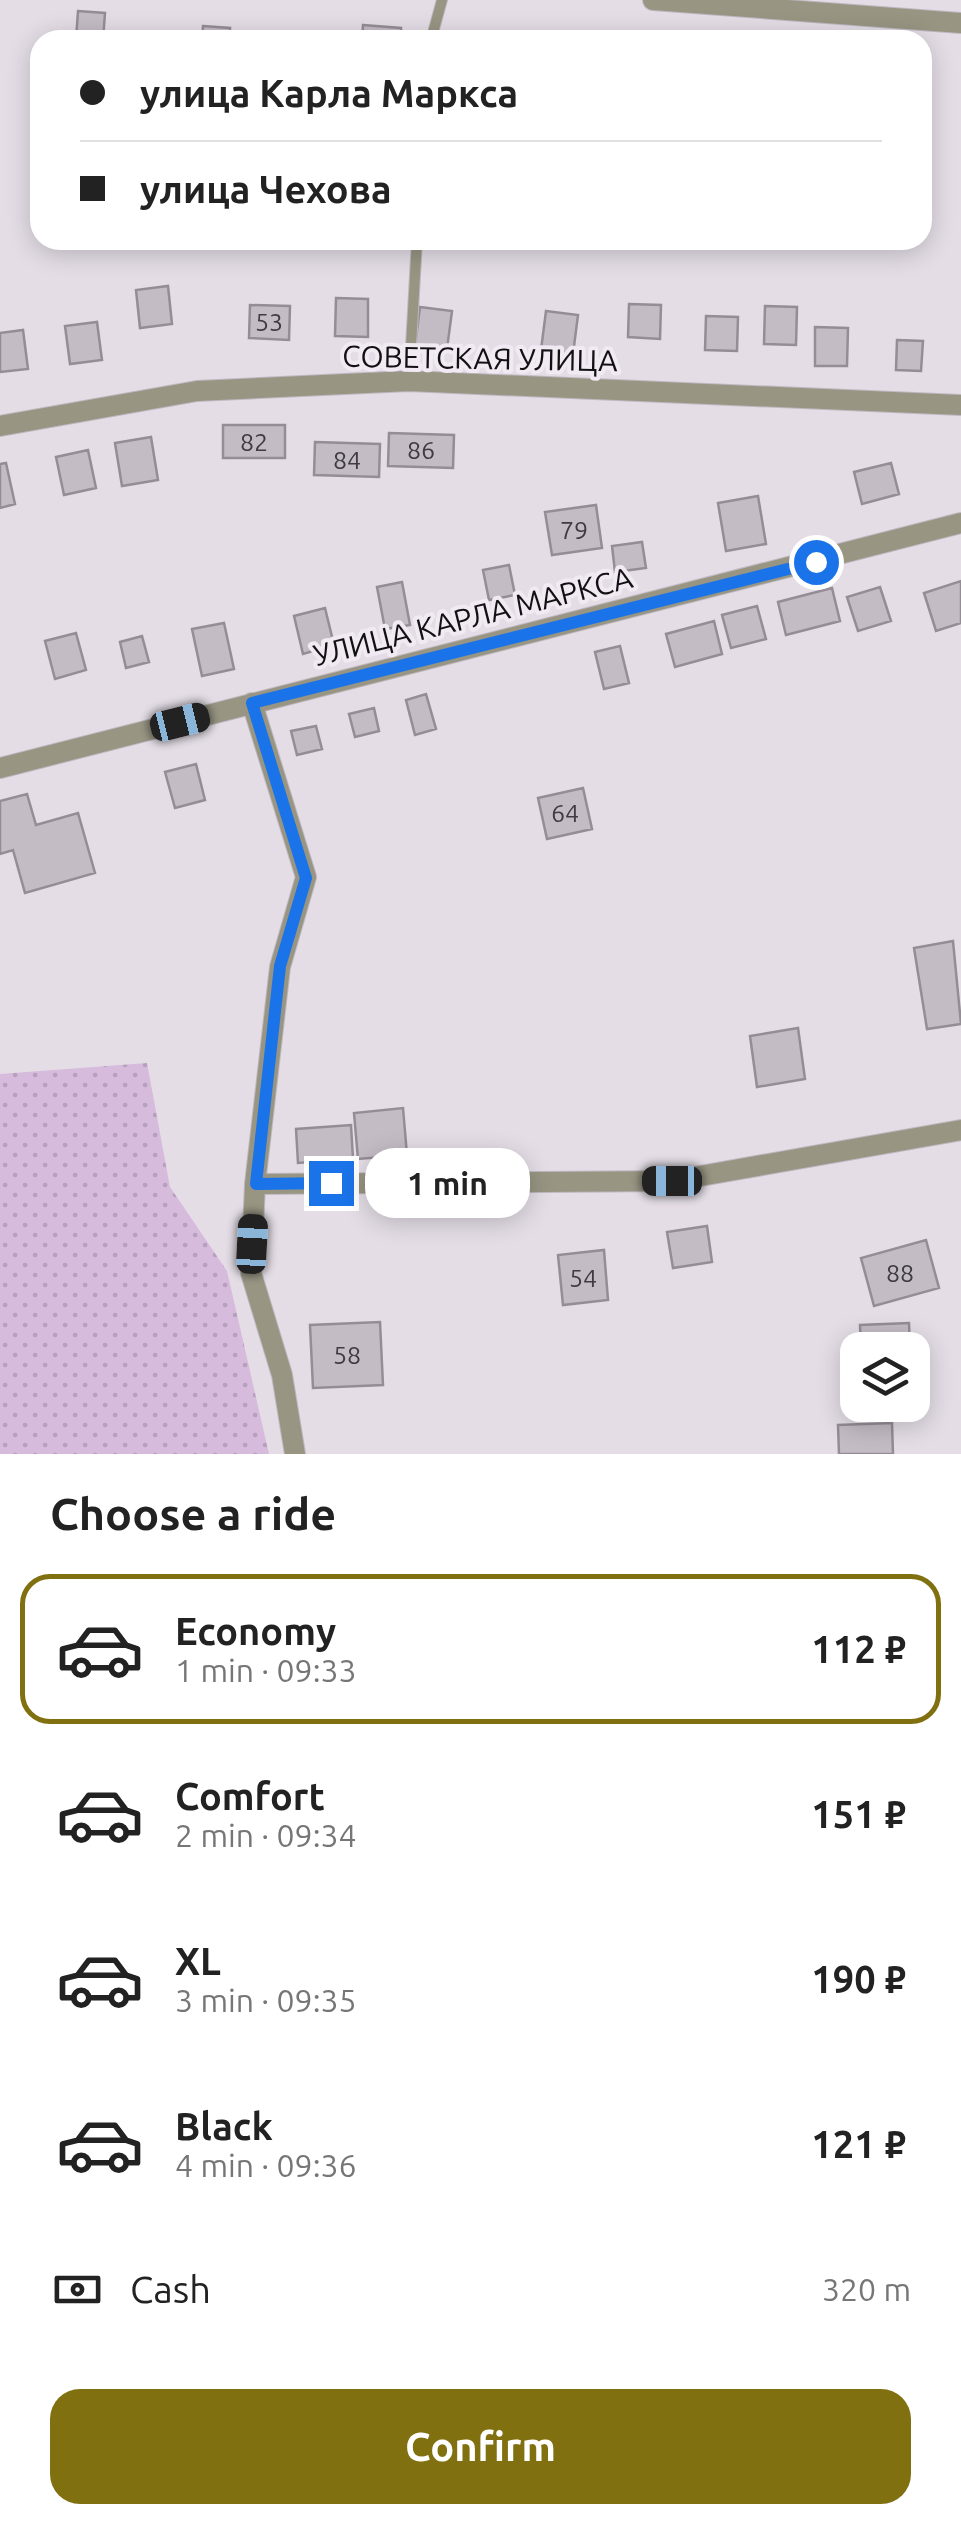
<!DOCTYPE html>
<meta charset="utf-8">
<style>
:root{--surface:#fff;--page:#f2f2f2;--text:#222;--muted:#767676;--line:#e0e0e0;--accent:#81700f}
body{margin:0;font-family:Ubuntu,sans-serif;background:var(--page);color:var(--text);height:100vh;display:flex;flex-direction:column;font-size:38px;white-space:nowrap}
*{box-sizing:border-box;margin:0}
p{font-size:32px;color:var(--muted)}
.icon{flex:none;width:55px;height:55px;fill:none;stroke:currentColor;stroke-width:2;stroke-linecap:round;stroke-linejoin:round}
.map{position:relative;height:1454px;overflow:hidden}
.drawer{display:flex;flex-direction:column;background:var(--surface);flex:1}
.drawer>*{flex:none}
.hud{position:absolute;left:30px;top:30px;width:902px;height:220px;border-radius:30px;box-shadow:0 5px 25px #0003;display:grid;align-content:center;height:220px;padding:0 50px;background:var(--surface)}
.buttons{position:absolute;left:840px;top:1332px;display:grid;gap:20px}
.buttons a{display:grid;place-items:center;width:90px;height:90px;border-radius:20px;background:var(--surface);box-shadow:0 5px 25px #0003;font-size:50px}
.end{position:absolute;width:45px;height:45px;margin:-22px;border:12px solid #1a73e8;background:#fff;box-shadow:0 0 0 5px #fff}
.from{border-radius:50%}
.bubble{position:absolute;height:70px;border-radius:30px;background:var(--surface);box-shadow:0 5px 25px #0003;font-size:32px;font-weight:600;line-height:70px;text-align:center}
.car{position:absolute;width:30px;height:60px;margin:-30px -15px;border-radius:12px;box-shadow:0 0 8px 2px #0007;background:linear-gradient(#222 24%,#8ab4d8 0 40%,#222 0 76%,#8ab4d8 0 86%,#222 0)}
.hud b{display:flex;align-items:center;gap:35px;height:95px;font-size:38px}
.hud b+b{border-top:2px solid var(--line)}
.hud i{width:25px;height:25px;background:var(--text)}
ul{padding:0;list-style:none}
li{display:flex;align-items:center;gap:30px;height:150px;margin:0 20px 15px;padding:0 30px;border:5px solid transparent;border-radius:30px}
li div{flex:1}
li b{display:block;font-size:38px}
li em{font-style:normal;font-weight:600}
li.selected{border-color:var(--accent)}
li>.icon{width:90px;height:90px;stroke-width:1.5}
h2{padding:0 50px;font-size:45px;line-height:120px}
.pay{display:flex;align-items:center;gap:25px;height:110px;padding:0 50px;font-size:38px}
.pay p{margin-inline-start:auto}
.cta{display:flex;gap:20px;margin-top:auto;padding:20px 50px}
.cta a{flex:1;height:115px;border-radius:30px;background:var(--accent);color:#fff;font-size:40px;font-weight:600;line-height:115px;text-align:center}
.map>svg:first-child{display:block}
.grass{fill:url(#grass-dots)}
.building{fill:#c4bcc5;stroke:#948d96;stroke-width:2.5}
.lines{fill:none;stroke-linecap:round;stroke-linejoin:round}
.lane-casing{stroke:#beb8c0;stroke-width:12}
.street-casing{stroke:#beb8c0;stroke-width:22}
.lane{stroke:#989583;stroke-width:10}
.street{stroke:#989583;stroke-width:20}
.route{stroke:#1a73e8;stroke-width:12}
.labels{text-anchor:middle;stroke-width:8;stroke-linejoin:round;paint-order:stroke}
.number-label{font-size:25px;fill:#3f3b40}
.street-label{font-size:30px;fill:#131013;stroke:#f1eaf3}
</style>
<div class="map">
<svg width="961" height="1454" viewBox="0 0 961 1454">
<defs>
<pattern id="grass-dots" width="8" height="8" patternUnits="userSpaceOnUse" patternTransform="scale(2.5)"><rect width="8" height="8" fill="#d6bbdd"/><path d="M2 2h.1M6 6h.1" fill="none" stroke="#b7a0bd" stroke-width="1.8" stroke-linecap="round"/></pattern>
</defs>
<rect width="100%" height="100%" fill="#e4dde6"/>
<path class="grass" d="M147,1063L170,1187L227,1271L269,1454H0V1074Z"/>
<path class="building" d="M78,11L105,13L103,40H76Z
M363,25L401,28V40H362Z
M203,26L230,28L229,40H202Z
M522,34L573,39V40H522Z
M168,286L172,324L140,328L136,290Z
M336,298L368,299V337L335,336Z
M629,304L661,305L660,339L628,337Z
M250,305L290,306L289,340L249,338Z
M765,306L797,307L796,345L764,344Z
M420,307L452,311L447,349L415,346Z
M546,311L578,315L573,354L541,350Z
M706,316L738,317L737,351L705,350Z
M97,322L102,360L70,364L65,326Z
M815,327L848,328L847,366H815Z
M23,330L28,369L0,372V333Z
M897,340L923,341L921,371L896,370Z
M223,425H285V458H223Z
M389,433L454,435L453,468L388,466Z
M151,437L158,480L122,486L115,443Z
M315,442L380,444L379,477L314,475Z
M88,450L96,488L64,495L56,457Z
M6,463L15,504L0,508V464Z
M891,463L899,494L862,504L854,472Z
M758,496L766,544L726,551L718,503Z
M596,505L602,548L552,555L545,512Z
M642,542L646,568L615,572L612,546Z
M509,565L515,595L489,600L483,570Z
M961,581V623L936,631L924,593Z
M402,582L410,625L385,629L377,587Z
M880,587L891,621L858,631L847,597Z
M832,588L840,621L786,635L778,602Z
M757,606L766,639L731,648L722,615Z
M325,608L334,645L303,654L294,616Z
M714,621L722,654L675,667L666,634Z
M224,623L234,669L202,676L192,629Z
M76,633L86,670L55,679L45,641Z
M142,636L149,662L126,668L120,642Z
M620,646L629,683L604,689L595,652Z
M426,694L436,729L415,735L406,700Z
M374,708L379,731L355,737L349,714Z
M316,726L322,749L297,755L291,731Z
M196,764L205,800L175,808L165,772Z
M583,788L592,829L547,839L538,798Z
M27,794L36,825L78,813L95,873L25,893L13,850L0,854V801Z
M953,941L961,1024L927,1029L914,948Z
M798,1028L805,1079L757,1087L750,1036Z
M403,1108L407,1155L358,1159L354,1113Z
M351,1125L353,1159L298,1163L296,1129Z
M707,1226L712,1262L673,1268L667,1232Z
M926,1240L939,1288L874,1306L861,1258Z
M604,1250L608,1300L563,1305L558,1255Z
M380,1322L383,1385L313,1388L310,1325Z
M909,1323L910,1350H861L860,1325Z
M892,1423L893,1454H839L838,1425Z"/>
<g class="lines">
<g class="lane-casing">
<path id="lane" d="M431,40L442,0
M409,381L417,240"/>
</g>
<g class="street-casing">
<path id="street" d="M653,0L961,23
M0,426L197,391L409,381L961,405
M252,703L306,877L280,967L255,1184L251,1273L282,1375L295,1454
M0,768L961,523
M255,1184L672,1181L961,1130"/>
</g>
<use href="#lane" class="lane"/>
<use href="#street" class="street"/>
</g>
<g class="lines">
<path class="route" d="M331,1183L256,1184L280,966L306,878L252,703L816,562"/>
</g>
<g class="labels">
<g class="number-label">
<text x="269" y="331">53</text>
<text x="254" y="451">82</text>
<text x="421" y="459">86</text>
<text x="347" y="469">84</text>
<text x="574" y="539">79</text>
<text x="565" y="822">64</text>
<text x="900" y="1282">88</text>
<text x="583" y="1287">54</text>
<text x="347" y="1364">58</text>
</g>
<g class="street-label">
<text transform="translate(480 359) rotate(1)" y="10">СОВЕТСКАЯ УЛИЦА</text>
<text transform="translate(473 617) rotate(-14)" y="10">УЛИЦА КАРЛА МАРКСА</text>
</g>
</g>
</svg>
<div class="buttons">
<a><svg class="icon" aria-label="layers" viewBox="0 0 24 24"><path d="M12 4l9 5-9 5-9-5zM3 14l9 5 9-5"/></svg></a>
</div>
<i class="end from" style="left:816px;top:562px"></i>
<i class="end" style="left:331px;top:1183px"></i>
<div class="bubble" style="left:365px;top:1148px;width:165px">1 min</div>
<i class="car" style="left:180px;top:722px;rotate:76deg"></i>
<i class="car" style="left:672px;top:1181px;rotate:270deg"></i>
<i class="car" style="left:252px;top:1244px;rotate:3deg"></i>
<div class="hud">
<b><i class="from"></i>улица Карла Маркса</b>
<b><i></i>улица Чехова</b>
</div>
</div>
<section class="drawer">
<h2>Choose a ride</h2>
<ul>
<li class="selected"><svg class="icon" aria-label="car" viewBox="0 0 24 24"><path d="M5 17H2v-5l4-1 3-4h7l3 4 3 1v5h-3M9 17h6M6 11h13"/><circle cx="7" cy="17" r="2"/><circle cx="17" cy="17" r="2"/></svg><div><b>Economy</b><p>1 min · 09:33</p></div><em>112 ₽</em></li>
<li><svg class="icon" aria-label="car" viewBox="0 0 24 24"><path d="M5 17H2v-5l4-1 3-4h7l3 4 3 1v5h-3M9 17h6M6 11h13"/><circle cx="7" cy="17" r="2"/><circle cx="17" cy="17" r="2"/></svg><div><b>Comfort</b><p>2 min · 09:34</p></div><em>151 ₽</em></li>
<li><svg class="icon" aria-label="car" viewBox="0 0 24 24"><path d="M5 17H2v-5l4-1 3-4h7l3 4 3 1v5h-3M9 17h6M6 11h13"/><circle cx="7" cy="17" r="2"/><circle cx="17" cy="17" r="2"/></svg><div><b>XL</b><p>3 min · 09:35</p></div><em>190 ₽</em></li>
<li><svg class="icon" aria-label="car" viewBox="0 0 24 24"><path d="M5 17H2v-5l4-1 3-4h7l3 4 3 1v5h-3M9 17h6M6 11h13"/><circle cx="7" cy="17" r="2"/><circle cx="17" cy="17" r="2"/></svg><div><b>Black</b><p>4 min · 09:36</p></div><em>121 ₽</em></li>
</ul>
<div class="pay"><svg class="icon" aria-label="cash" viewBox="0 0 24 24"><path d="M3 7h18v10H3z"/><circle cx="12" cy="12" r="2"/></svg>Cash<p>320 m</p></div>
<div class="cta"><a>Confirm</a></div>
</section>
